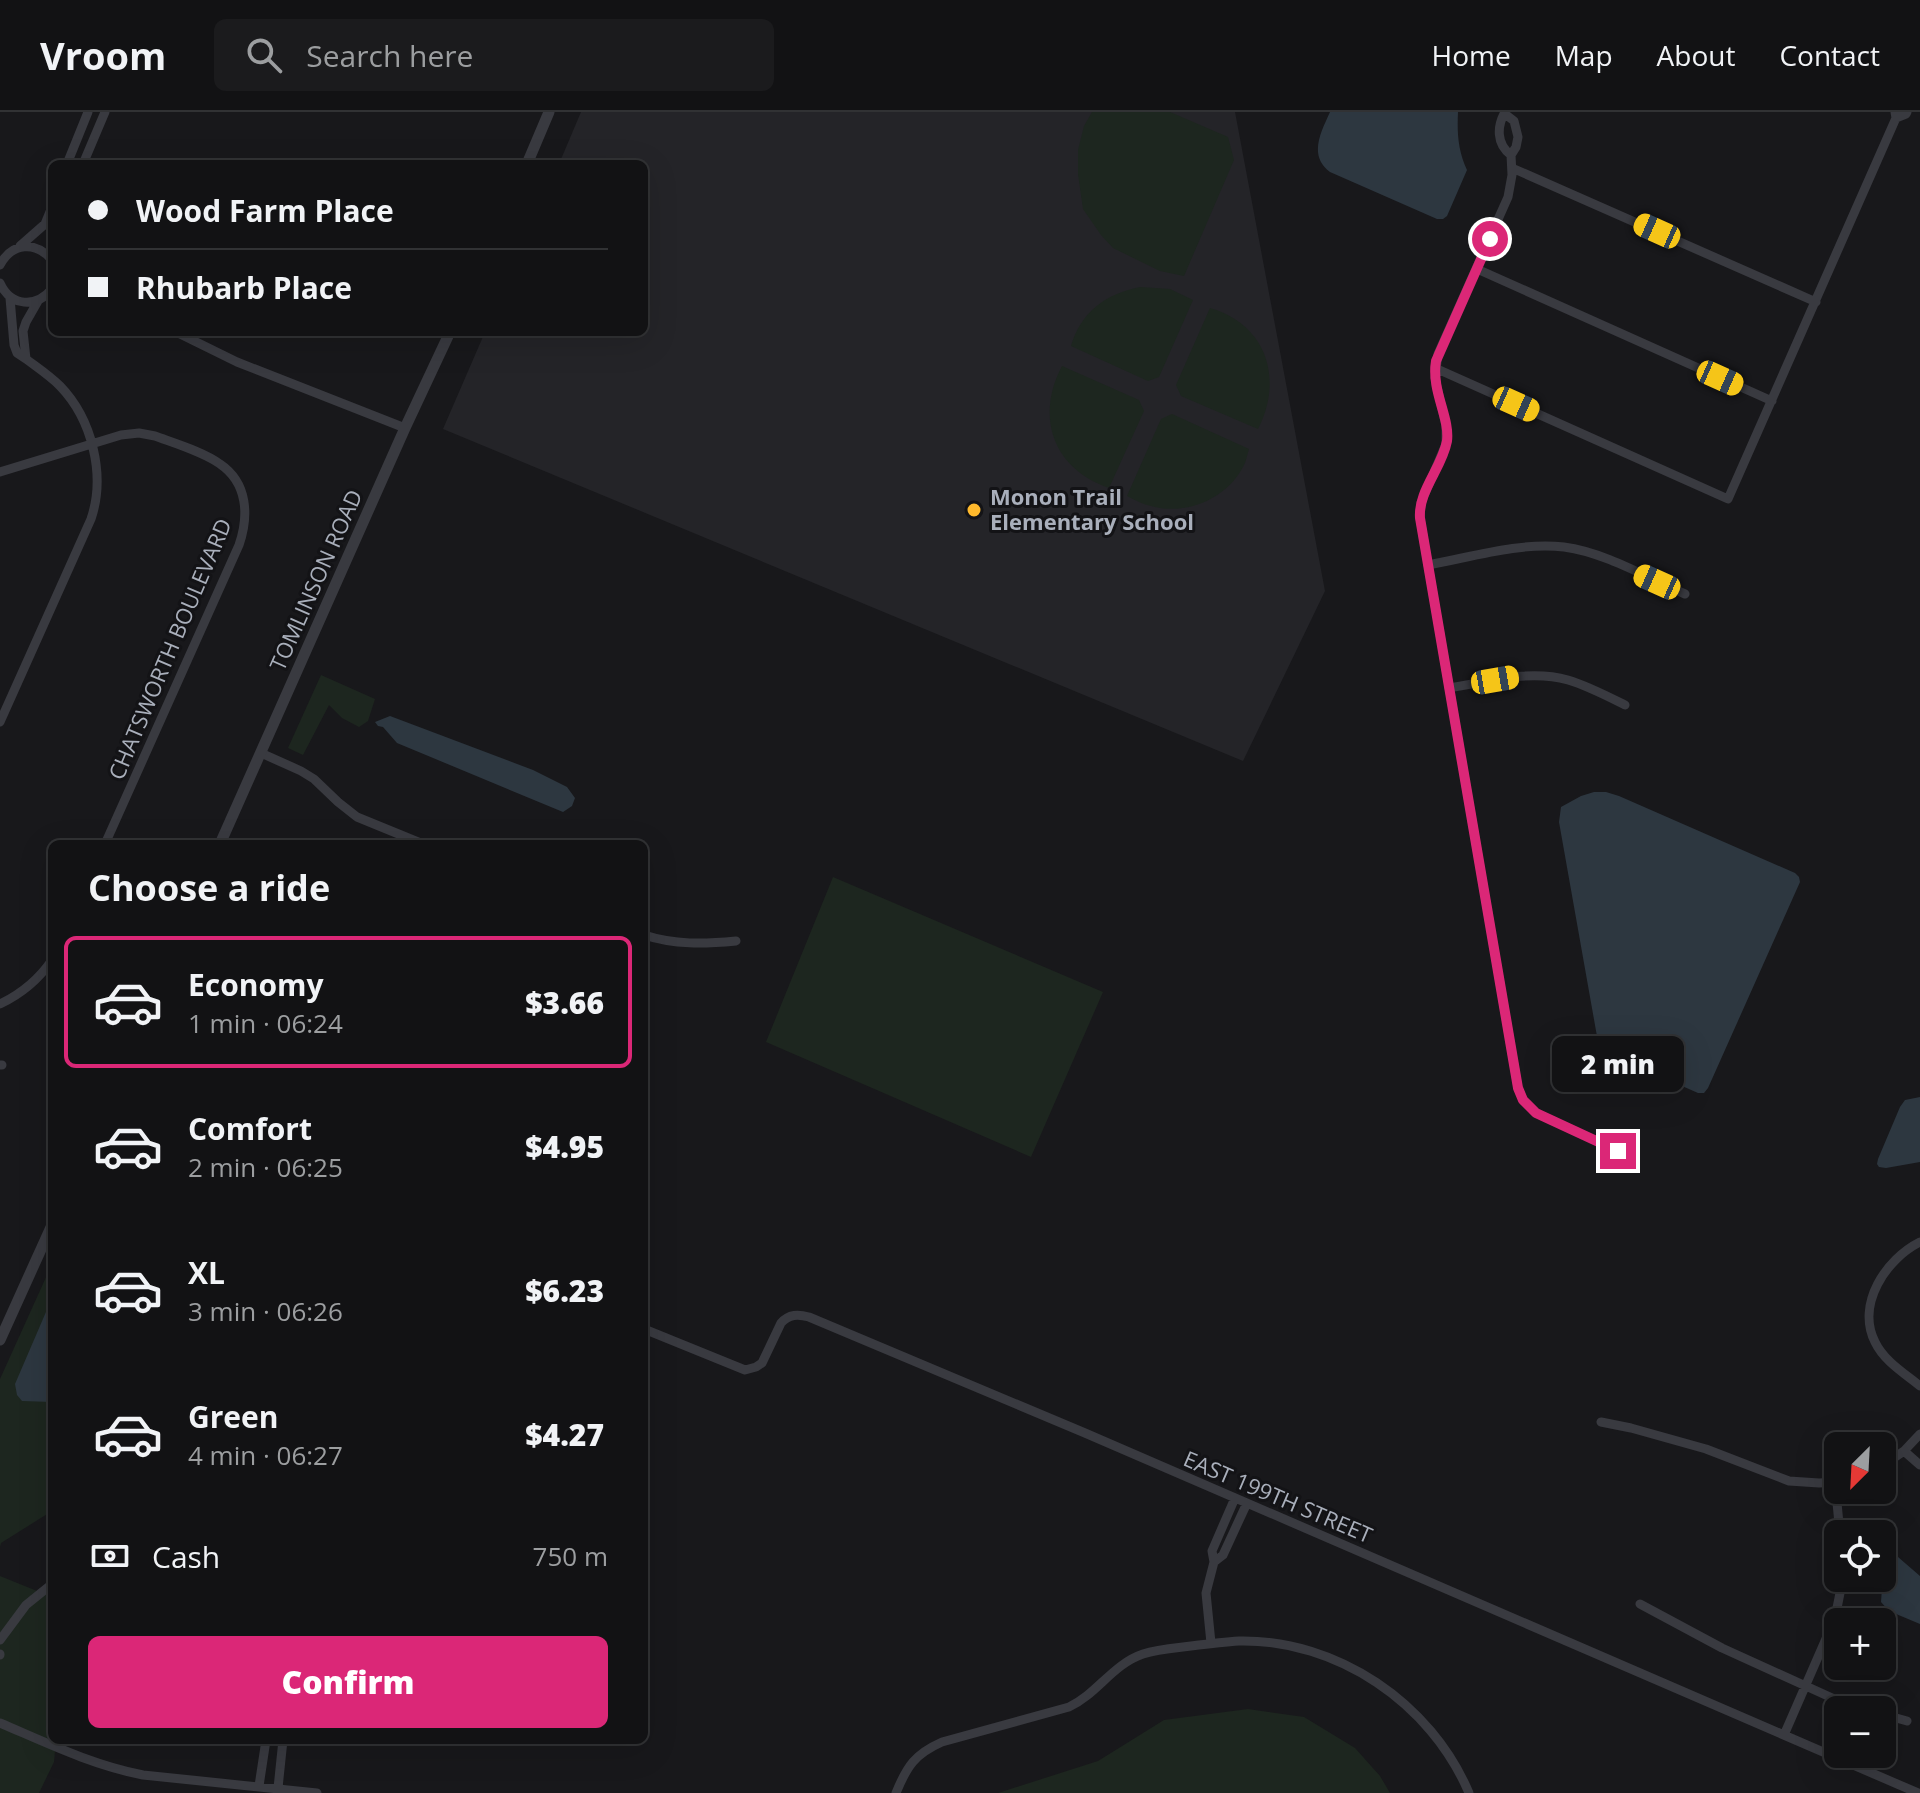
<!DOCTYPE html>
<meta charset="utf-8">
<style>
:root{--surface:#121214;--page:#1b1b1d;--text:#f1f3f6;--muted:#9c9ea0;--line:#313234;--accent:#db2777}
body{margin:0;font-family:"Open Sans",sans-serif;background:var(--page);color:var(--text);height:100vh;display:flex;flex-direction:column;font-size:30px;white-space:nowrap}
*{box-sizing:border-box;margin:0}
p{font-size:26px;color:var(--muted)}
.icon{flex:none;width:44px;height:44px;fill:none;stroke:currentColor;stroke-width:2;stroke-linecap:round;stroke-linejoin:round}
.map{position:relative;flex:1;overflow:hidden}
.side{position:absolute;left:48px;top:728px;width:600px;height:904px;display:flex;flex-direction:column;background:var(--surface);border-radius:12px;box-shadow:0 8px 32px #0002,0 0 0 2px var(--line)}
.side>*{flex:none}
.banner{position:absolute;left:48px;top:48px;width:600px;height:176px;border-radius:12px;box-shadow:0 8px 32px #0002,0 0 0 2px var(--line);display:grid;align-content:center;height:176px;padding:0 40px;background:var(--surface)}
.needle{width:52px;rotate:204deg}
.buttons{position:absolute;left:1824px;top:1320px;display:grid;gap:16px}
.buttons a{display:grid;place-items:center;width:72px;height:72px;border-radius:12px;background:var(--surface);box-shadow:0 8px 32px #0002,0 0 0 2px var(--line);font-size:40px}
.end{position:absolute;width:36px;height:36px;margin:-18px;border:10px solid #db2777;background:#fff;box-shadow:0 0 0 4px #fff}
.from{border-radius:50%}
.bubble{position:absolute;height:56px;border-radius:12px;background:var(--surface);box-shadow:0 8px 32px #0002,0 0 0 2px var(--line);font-size:26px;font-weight:800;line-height:56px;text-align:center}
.car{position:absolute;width:24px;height:48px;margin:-24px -12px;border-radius:10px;box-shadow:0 0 6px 2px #0007;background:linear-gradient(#f5c518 24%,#345 0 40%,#f5c518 0 76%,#345 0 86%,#f5c518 0)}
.banner b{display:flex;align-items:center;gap:28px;height:76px;font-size:30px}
.banner b+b{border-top:2px solid var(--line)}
.banner i{width:20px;height:20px;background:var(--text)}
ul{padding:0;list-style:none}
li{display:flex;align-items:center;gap:24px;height:132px;margin:0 16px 12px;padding:0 24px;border:4px solid transparent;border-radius:12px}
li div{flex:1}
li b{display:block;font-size:30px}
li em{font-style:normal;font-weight:800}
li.active{border-color:var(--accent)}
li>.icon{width:72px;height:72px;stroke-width:1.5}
h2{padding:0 40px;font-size:36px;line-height:96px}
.pay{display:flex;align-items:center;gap:20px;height:88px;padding:0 40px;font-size:30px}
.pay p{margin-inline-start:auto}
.action{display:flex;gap:16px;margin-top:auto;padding:16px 40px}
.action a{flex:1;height:92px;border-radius:12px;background:var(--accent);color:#fff;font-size:32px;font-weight:800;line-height:92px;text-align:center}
header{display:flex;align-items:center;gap:48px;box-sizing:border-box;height:112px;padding:0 40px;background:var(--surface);border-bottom:2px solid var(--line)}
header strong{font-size:38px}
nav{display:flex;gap:44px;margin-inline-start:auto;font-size:28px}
.search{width:560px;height:72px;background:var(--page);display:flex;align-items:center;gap:20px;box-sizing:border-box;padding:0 28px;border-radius:12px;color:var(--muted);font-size:30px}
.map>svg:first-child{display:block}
.built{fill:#242428}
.green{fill:#1d261f}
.water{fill:#2d3740}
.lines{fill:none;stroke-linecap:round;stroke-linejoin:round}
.minor{stroke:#393a40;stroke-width:9}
.tertiary{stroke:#393a40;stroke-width:11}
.route{stroke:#db2777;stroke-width:10}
.poi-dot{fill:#ffb92c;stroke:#131316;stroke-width:3}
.labels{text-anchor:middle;stroke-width:6;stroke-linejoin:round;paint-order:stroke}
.poi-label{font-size:22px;font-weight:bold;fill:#a9afbb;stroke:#131316;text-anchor:start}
.street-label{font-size:22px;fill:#a9afbb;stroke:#131316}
</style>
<header>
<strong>Vroom</strong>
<div class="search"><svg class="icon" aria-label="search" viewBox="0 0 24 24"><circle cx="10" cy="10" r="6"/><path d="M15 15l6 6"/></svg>Search here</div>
<nav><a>Home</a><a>Map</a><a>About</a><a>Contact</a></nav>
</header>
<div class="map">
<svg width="1920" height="1681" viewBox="0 0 1920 1681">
<rect width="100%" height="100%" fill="#18181b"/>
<path class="built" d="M581,0H1235L1325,479L1243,649L443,317L485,220H644V52H559Z"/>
<path class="green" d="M1092,0H1170L1228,25L1234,48L1184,164L1160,159L1113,136L1101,123L1083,97L1078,62V38L1084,14Z
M1140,175L1170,177L1193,188L1159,265L1148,269L1071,234C1081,200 1105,182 1140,175Z
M1210,196C1266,212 1284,266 1258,317L1181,284L1176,273Z
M1062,254L1139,288L1144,299L1109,376C1053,357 1035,305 1062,254Z
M1172,302L1249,337C1247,343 1246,350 1243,355C1226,387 1186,404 1151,394C1142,392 1135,388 1127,384L1161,307Z
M321,563L375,587L368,609L359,615L342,606L329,593L303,643L288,636Z
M833,765L1103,880L1031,1045L766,930Z
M52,1152V1399L1,1431L0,1435V1267Z
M0,1464L52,1485V1628H56L54,1650L39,1681H0Z
M1248,1597L1304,1605L1355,1636L1380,1664L1390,1681H998L1098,1649L1164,1608Z"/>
<path class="water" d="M1330,0H1458C1457,22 1458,38 1467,58L1447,104L1443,107H1437L1330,60C1308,44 1321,20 1330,0Z
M390,604L533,658L567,675L575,686L572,694L563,700L397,631L383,615L378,614L375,610Z
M1594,680H1606L1619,684L1795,761L1799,765L1800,770L1708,976L1704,981H1698L1614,944L1598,930L1559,710L1561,695L1581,684Z
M1920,985V1050L1886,1056L1879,1055L1877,1052L1878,1047L1900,995L1905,988Z
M52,1186V1290L22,1289L17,1283L15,1272Z
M1891,1442L1898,1445L1920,1464V1512L1889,1499L1881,1490L1884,1447L1885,1444Z"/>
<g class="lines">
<path class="minor" d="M1505,0C1497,14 1496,32 1511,43
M1505,2L1514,9L1518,25L1516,35L1511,43L1512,63L1508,85L1438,242L1435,266L1446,314V332L1421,391L1420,406L1518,976L1523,988L1536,1001L1618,1039
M1896,6L1906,2L1907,0
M67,52L88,0
M83,52L105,0
M1512,56L1816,190
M20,134L45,112L52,95
M0,153C12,130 36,129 52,148
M1477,157L1772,289
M0,171C11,195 36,196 52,177
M10,186L14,233L17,241L26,247L23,219L26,210L38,189
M176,220L237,250L405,316
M1435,256L1728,387L1896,6L1895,0
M0,360L121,323L139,321L155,324C174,331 204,340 220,352C248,371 249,404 239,433L105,732
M1428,453C1472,445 1519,430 1564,435C1604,440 1648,466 1685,482
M1449,576C1488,570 1529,557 1568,568C1588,574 1607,584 1625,593
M0,610L91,407C106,363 92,307 60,274C50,264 38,256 26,247
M261,641L301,659L314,667L338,690L357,705L423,732
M644,823C675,833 704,832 736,829
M0,892C21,882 39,867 52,848
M0,953H2
M1920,1130C1886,1147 1856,1192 1875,1230C1884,1249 1904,1261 1920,1274
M644,1217L745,1258L756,1255L762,1251L781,1211C789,1202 798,1202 809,1205L1085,1321L1918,1681
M1601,1310L1631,1316L1706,1337L1789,1369L1819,1371L1838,1370
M1904,1339L1920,1353
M1882,1354L1904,1339L1920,1322
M1835,1370L1840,1422
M1214,1450L1223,1443L1247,1391
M1640,1492L1722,1536L1841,1590L1866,1598
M0,1528L26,1493L52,1472
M1211,1531L1206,1481L1214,1450L1212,1439L1235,1386
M0,1542V1543
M1882,1602L1907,1609
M0,1611C47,1631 92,1653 143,1663L317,1681
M1784,1623L1835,1506L1843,1466
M259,1674L266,1628
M278,1676L283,1628
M896,1681C907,1654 915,1642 942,1630L1069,1595C1097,1582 1113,1552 1143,1542C1158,1537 1175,1536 1191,1534C1207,1532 1223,1530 1239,1529C1337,1527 1431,1591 1469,1681"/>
<path class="tertiary" d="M527,52L549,0
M220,732L405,316L450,220
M0,1228L52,1113"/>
</g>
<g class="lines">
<path class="route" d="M1490,127L1436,249C1431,279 1450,305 1447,329C1442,356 1418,379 1420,406L1518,976L1523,988L1536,1001L1618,1039"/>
</g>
<circle class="poi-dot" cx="974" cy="398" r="8"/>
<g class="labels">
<g class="poi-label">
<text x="990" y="393">Monon Trail<tspan x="990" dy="25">Elementary School</tspan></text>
</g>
<g class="street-label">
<text transform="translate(316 468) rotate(-66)" y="8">TOMLINSON ROAD</text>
<text transform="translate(170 537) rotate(-67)" y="8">CHATSWORTH BOULEVARD</text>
<text transform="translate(1278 1385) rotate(23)" y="8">EAST 199TH STREET</text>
</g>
</g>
</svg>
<div class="buttons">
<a><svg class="needle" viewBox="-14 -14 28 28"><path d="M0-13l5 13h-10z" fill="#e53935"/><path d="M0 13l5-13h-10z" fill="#9c9ea0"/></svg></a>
<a><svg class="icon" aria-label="locate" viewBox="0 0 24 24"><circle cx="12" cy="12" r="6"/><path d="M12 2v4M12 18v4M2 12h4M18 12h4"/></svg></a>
<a>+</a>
<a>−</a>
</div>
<i class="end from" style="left:1490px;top:127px"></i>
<i class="end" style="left:1618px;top:1039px"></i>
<div class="bubble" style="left:1552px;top:924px;width:132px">2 min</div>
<i class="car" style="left:1657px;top:119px;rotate:294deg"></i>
<i class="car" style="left:1720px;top:266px;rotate:114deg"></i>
<i class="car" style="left:1516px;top:292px;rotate:114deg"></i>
<i class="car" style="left:1657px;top:470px;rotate:294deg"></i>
<i class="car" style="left:1495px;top:568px;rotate:80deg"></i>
<div class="banner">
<b><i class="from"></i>Wood Farm Place</b>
<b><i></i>Rhubarb Place</b>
</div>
<section class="side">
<h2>Choose a ride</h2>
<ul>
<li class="active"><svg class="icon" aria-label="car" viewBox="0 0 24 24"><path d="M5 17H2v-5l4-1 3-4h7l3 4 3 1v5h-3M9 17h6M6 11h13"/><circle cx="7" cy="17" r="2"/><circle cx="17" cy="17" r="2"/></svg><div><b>Economy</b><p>1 min · 06:24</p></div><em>$3.66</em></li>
<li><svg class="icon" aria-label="car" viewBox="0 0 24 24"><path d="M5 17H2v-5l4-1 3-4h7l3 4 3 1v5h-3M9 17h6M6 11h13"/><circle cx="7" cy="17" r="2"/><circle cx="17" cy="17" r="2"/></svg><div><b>Comfort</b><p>2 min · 06:25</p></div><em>$4.95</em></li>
<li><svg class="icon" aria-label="car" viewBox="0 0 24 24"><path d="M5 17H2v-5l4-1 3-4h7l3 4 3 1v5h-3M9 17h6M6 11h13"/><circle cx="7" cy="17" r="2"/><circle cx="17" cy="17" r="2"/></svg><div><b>XL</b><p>3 min · 06:26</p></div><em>$6.23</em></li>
<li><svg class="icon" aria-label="car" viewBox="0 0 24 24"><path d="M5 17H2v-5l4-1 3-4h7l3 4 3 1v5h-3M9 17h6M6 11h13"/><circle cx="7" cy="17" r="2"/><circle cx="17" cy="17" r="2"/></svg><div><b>Green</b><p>4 min · 06:27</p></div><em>$4.27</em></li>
</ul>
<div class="pay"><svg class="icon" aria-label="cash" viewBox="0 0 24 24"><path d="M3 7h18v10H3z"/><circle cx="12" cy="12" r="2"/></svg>Cash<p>750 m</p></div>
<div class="action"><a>Confirm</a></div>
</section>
</div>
